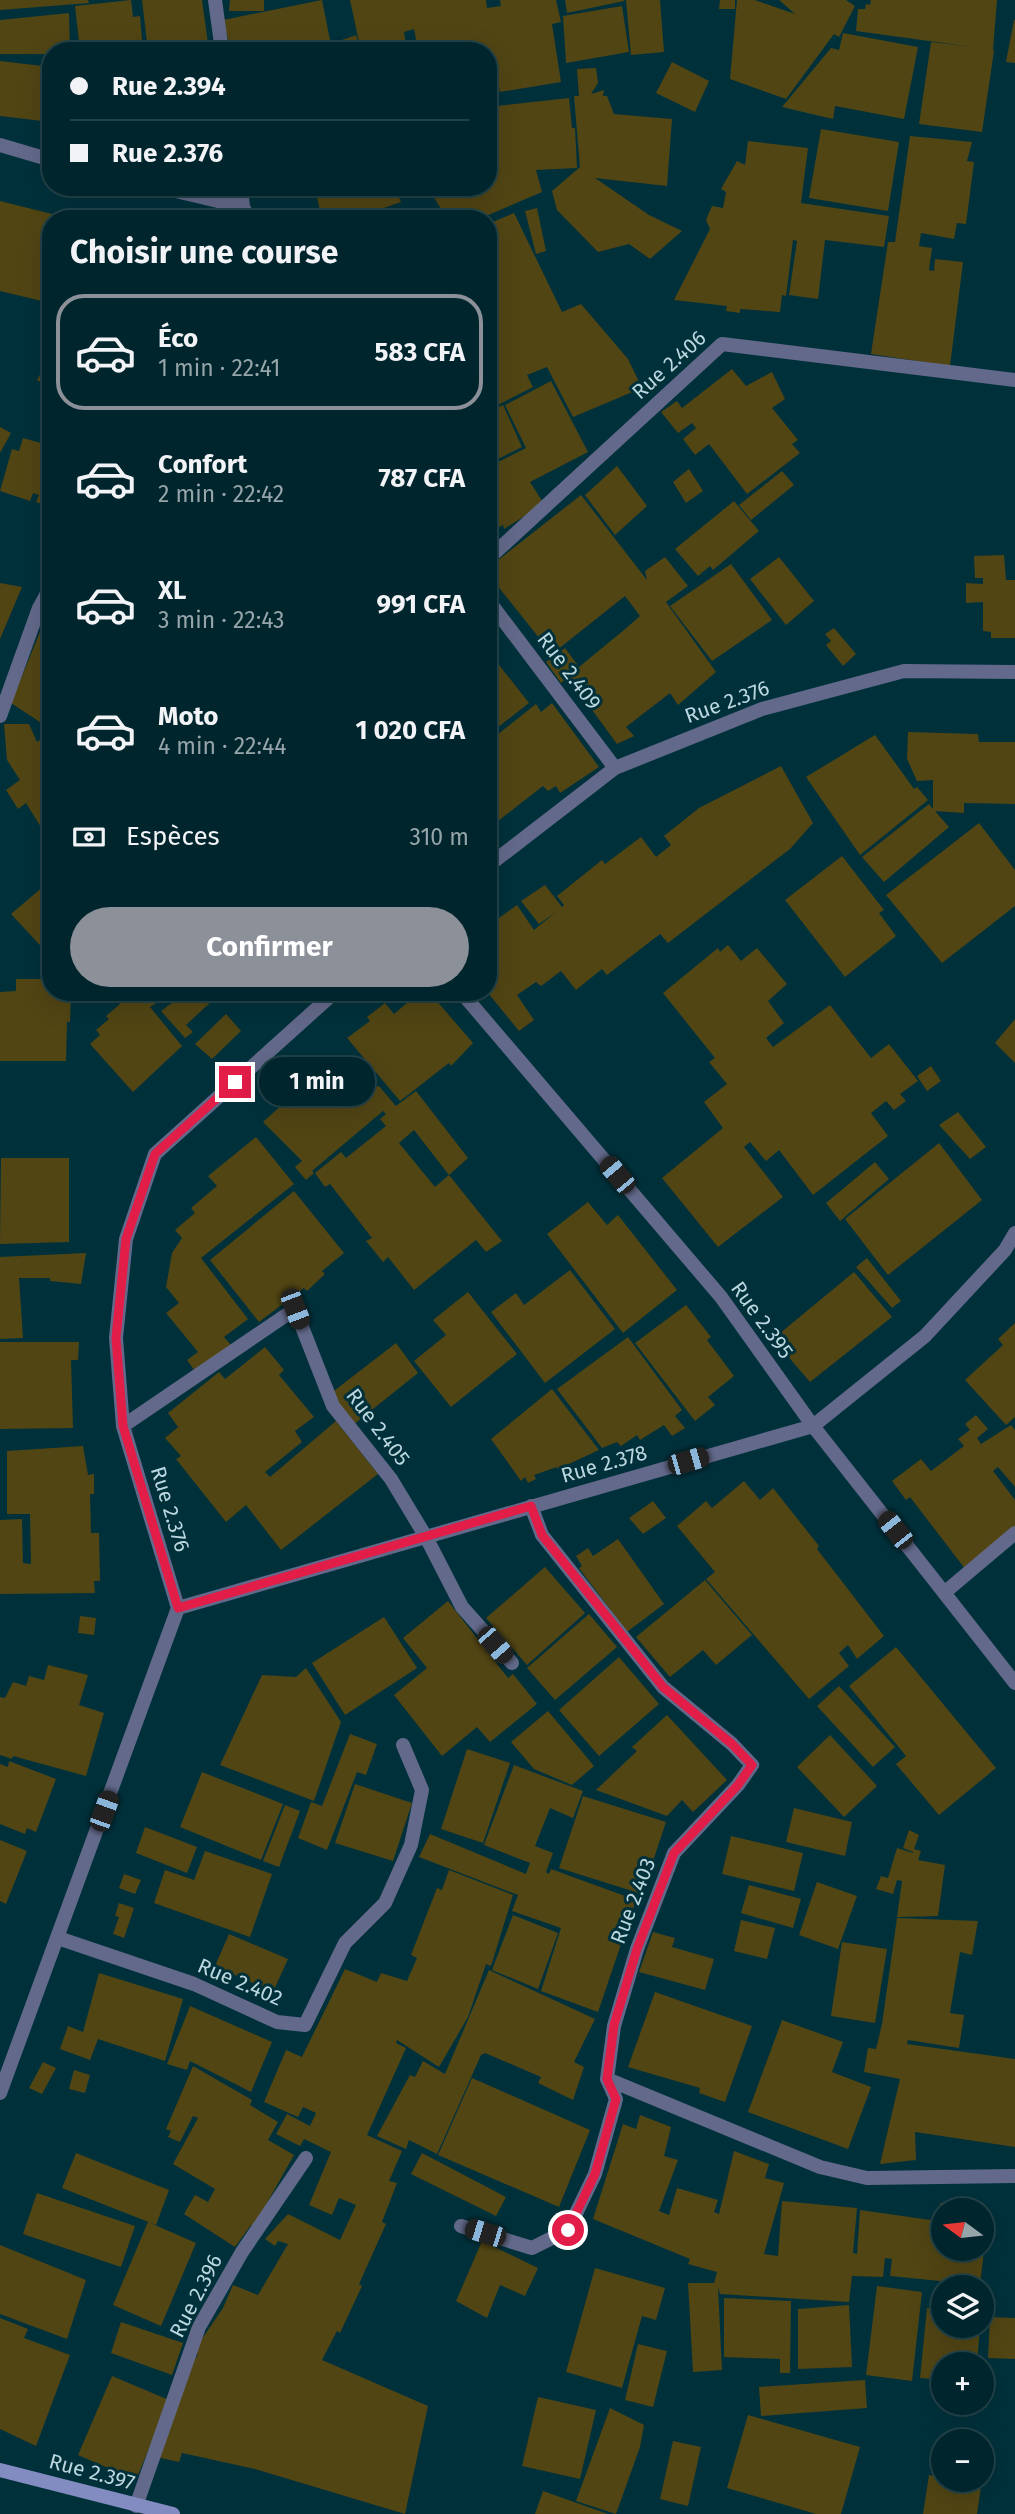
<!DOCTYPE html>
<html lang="fr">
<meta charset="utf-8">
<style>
:root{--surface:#00252c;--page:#0a2d34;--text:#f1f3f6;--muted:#95a5a9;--line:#224248;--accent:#8c9099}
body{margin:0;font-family:"Fira Sans",sans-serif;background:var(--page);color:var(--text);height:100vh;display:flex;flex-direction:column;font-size:26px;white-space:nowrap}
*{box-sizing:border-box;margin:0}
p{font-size:23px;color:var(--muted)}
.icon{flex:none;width:38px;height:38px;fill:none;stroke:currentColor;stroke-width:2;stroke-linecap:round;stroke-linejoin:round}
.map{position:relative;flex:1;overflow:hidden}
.side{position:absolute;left:42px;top:210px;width:455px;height:791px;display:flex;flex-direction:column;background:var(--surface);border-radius:28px;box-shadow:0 7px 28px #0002,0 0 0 2px var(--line)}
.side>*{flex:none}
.top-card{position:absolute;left:42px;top:42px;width:455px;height:154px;border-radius:28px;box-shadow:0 7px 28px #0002,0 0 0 2px var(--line);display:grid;align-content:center;height:154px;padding:0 28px;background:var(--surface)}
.needle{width:46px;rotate:285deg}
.tools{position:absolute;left:931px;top:2198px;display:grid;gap:14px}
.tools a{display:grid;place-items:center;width:63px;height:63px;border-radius:50%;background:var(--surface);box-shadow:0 7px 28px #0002,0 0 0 2px var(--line);font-size:35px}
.end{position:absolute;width:32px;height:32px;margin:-16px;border:9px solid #e11d48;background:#fff;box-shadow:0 0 0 4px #fff}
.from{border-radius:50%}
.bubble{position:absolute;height:49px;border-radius:24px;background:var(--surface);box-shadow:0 7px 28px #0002,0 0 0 2px var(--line);font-size:23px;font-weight:700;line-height:49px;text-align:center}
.car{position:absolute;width:21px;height:42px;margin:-21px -10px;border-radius:9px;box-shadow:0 0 5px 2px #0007;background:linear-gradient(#222 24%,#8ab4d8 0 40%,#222 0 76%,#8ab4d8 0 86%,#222 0)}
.top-card b{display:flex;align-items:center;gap:24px;height:66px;font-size:26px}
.top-card b+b{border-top:2px solid var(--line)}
.top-card i{width:18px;height:18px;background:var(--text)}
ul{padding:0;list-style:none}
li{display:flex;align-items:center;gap:21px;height:116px;margin:0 14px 10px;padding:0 14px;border:4px solid transparent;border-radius:28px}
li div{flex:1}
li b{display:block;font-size:26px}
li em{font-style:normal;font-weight:700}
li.current{border-color:var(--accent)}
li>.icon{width:63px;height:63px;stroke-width:1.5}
h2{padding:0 28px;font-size:32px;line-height:84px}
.pay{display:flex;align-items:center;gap:18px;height:77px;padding:0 28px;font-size:26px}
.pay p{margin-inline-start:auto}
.action{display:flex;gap:14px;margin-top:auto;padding:14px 28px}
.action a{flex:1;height:80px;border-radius:42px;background:var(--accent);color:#fff;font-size:28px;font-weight:700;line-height:80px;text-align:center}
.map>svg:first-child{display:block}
.building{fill:#514514;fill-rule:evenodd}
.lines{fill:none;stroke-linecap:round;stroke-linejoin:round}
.minor{stroke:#63698a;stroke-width:14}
.secondary{stroke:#838cc0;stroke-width:14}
.route{stroke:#e11d48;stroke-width:9}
.labels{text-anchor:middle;stroke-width:6;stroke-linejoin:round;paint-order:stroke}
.street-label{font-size:21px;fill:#bbd7df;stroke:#00313b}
</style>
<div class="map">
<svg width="1015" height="2514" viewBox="0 0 1015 2514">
<rect width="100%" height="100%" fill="#00313b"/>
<path class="building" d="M0,0H88L89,3L0,10Z
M131,0L133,17L140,16L143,51H80L75,6Z
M142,0H202L209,51H148Z
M230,0H264V11H229Z
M322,0L330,40L280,51H231L223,20Z
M350,0H486L487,8L501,6L500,0H556L561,22L552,24L561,82L500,92L498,84L488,85V51H418L414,29L404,32L406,45L413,44V51H327L325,46L356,35L360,47Z
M565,0H624V1L567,13Z
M626,0H660L664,52L631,55Z
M720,0H735V9H719Z
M737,0H755L795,14L779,0H846L855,6L839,37L834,34L786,99L730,79Z
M871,0H997L993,50L994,51L982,132L919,124L931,42L973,47L856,31L858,9H865L866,4L870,5Z
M622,6L629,52L566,63L563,16Z
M69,13L70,51H51V54H0V20Z
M1014,20H1015V63L1006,62Z
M843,33L918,47L904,119L835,106L833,119L782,107L831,48L839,50Z
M0,61L51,67V122L0,116Z
M672,62L709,81L695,112L656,93Z
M596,68L598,83L591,94L604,90L603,96H607L614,114L672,119L667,186L595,178L649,215L682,231L650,259L629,244L598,252L557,210L552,191L580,167L574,96H579L577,69Z
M569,98L572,128H575L577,168L536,170L542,192L479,219H447L428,187H488V107Z
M821,129L899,142L888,211L809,198Z
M910,136L972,142L967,161L974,162L966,224L957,223L954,239L921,233L919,246L932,248L929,270L934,271L935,259L963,262L950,366L871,354L888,242H895Z
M748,141L808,148L801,203L889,216L884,247L825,240L818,299L789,295L797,241L793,240L786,296L782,295L780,312L740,309V313L726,311L727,306L674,300L710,229L706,220L712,206L723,208L726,192L721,189L737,161L745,165Z
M255,187H302V188L258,198Z
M320,187H394L401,202L352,219H322L315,189Z
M0,201L68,218L51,219V282L46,302L0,291Z
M537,208L546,251L536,254L525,211Z
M514,213L562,312L581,304L628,359L642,388L573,417L547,367L527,375L533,387L488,410V330L492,328L491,325L488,326V224Z
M51,354V388L37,380Z
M732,369L746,386L772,372L785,399L772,408L798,440L792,444L800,453L747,494L709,444L695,455L683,439L696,428L692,423L678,433L661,412L677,401L682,408Z
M551,381L588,452L530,482L544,504L504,529L503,525L488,533V467L526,448L505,405Z
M503,405L522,447L488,464V411Z
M0,427L11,433L0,453Z
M23,438L51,446V507L36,502L39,495L33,493L30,501L0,491L12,449L19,451Z
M617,466L647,506L615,535L585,495Z
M689,469L703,491L686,503L673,482Z
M782,471L794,485L751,520L739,505Z
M581,495L647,580L645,571L665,557L688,586L666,602L716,672L678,705L670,693L626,727L634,736L617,744L568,677L561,683L546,662L565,648L579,667L624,630L640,616L625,596L552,654L488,574V568Z
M734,501L759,531L713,570L710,566L698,576L675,549Z
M1004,555L1006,580H1015V638H991V632L983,631V602L966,603V583L983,584V578H975L974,556Z
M779,557L814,601L786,625L750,579Z
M731,564L772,620L712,661L670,606Z
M0,583L22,587L0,639Z
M51,626V715L46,726L11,703L42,627L48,632Z
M488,628L497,640L488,647Z
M834,628L856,654L843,666L826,645L831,641L825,634Z
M488,651L529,703L488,735Z
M552,703L599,767L560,793L556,786L548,791L543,786L498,821L488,809V742L536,704L541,712Z
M4,724H29L37,742L51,732V833L47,837L26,803L18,809L6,790L20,780L7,760Z
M908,732L978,734L979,742H1015V804L964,803V813L935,811L949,827L884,882L862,857L929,804L933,809V780L917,781L907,759Z
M875,735L914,789L917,787L928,800L860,855L806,777Z
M781,766L813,823L790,849L668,943L660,934L607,975L602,969L576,990L561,971L541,986L536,982L517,995L534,1020L519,1031L488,993V926L517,905L534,930L556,912L539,924L521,901L545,885L562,907L564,905L557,896L602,860L605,864L641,837L656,857L671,845L664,836L699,808Z
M979,823L1015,870V906L942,963L886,895Z
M842,856L884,910L879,913L896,936L845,977L785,900Z
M51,880V957L11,914Z
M728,945L741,961L757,948L787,984L768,1001L784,1023L766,1038L773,1047L830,1005L871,1058L889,1044L918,1081L900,1094L906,1101L894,1110L886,1101L871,1113L888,1136L813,1195L779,1150L766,1161L750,1142L744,1147L783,1197L718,1247L662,1178L723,1128L704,1102L727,1084L709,1062L715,1058L663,993L718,948L720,952Z
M16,979H51V992H71L70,1022H67L66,1061H0V992L16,991Z
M110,992H174L150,1007L182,1046L133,1092L90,1044L100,1035L96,1030L109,1019L106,1016L120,1004Z
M187,992H206L213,1000L186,1025L193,1032L185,1038L161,1011Z
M420,992H429L473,1043L451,1066L449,1063L400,1101L347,1038L370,1021L367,1017L385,1003L394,1014Z
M226,1014L241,1031L212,1059L195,1044Z
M1015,1019V1063L995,1043Z
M345,1061L371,1095L373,1087L379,1086L396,1106L416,1091L468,1158L449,1175L502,1241L486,1252L476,1240L414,1290L388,1257L383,1262L366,1241L372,1238L330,1184L325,1187L315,1173L341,1152L346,1158L386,1126L380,1119L386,1114L383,1111L312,1171L314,1173L306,1180L295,1167L302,1161L263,1122L294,1094L299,1100ZM414,1130L449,1175L435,1187L399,1143Z
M931,1066L941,1081L927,1091L917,1076Z
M958,1112L986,1147L970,1159L939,1125Z
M256,1137L294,1184L201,1258L248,1319L224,1337L232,1346L197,1374L187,1360L198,1352L166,1313L179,1303L166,1287L172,1253L182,1238L175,1230L195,1213L191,1208L217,1186L208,1176Z
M939,1143L982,1200L888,1275L845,1219Z
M1,1158H69V1242L0,1244Z
M875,1162L889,1179L840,1221L826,1203Z
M294,1191L344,1253L322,1271L325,1274L307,1291L304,1288L259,1322L210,1260Z
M588,1202L607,1225L618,1215L677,1290L623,1333L547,1234Z
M86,1253L81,1284L50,1281V1278H19L23,1338L0,1339V1257Z
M867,1258L901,1301L892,1308L856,1267Z
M570,1270L615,1329L545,1383L491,1312L516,1293L524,1305Z
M854,1272L892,1317L810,1382L773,1339Z
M468,1292L517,1354L451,1407L414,1361L446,1335L433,1320Z
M686,1305L711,1337L707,1340L734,1376L708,1397L715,1405L695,1421L635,1343Z
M1015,1323V1417L1006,1425L965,1380L1003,1345L998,1339Z
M628,1337L682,1410L675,1416L685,1428L672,1436L664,1425L640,1440L637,1435L621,1446L617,1442L602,1448L557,1389Z
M0,1342H79L78,1360H71L73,1428L0,1429Z
M396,1343L418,1373L353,1425L330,1394Z
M265,1347L284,1370L279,1375L314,1417L295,1431L302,1442L265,1472L270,1477L336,1421L378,1474L281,1550L246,1505L226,1522L176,1459L181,1456L165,1438L178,1427L168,1413L219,1372L225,1379Z
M552,1389L599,1450L558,1469L557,1467L534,1475L536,1479L528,1483L525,1477L521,1481L491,1439Z
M976,1415L988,1429L977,1438L981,1444L1011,1425L1015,1430V1487L998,1467L993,1471L1015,1500V1531L966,1570L910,1497L906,1500L892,1481L921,1459L931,1471L964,1446L958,1439L970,1430L965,1424Z
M83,1446L88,1475L94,1474V1494H90L91,1533H99L100,1581H94L95,1593L0,1594V1520L22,1519L23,1563L31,1564L30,1514H7V1451Z
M744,1481L760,1500L773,1488L819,1546L817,1549L884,1636L857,1659L848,1645L839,1653L849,1666L809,1699L706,1579L715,1572L677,1526L706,1501L712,1508Z
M653,1501L666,1518L643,1534L629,1518Z
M618,1539L664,1604L627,1632L579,1568L582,1566L576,1556L588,1548L593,1556Z
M545,1567L585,1613L527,1665L486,1618Z
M705,1580L752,1635L716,1665L703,1650L670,1677L636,1637Z
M448,1601L508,1678L513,1674L537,1704L490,1742L477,1727L442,1756L394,1695L427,1668L403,1638Z
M589,1614L617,1647L555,1700L527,1668Z
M80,1616L96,1618L94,1635L78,1633Z
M384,1617L417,1668L345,1715L312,1663Z
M896,1647L996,1768L939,1815L896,1764L906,1756L849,1686Z
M619,1657L659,1704L599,1756L559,1710Z
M48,1665L88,1675L79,1705L104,1713L86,1776L13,1756L12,1759L0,1755V1697L5,1698L13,1682L26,1686L29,1676L44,1680Z
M306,1668L341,1722L314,1801L220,1765L262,1675L296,1677Z
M839,1686L895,1747L873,1767L817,1706Z
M548,1711L594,1766L572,1785L534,1769L511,1742Z
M667,1715L727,1780L693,1812L682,1800L667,1816L596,1790L637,1751L632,1747Z
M350,1734L377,1744L366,1775L357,1772L327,1850L298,1838L311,1802L322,1806Z
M830,1735L877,1786L844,1817L797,1767Z
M467,1749L510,1763L483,1843L441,1829Z
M9,1761L56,1779L36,1832L27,1828L25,1834L0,1824V1764L8,1767Z
M514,1765L583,1791L573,1818L550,1808L535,1846L553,1853L546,1872L549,1874L551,1869L636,1900L598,2012L541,1991L561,1928L512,1911L518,1895L419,1857L430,1834L526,1874L530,1863L484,1845Z
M202,1772L283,1804L261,1860L180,1827Z
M355,1784L412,1803L393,1861L335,1843Z
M583,1796L666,1822L642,1894L559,1868Z
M285,1805L300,1811L279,1867L263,1861Z
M794,1808L852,1822L845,1856L786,1842Z
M145,1827L197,1847L187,1873L136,1853Z
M909,1830L919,1835L914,1849L921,1851L918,1860L945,1865L938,1916L897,1917L902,1881L897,1880L893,1894L876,1889L881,1876L888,1878L897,1848L913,1853V1852L903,1848Z
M731,1836L803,1853L794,1891L722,1874Z
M0,1840L27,1851L6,1904L0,1901Z
M205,1851L272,1874L250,1937L154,1903L165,1870L194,1880Z
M449,1870L513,1895L491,1966L486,1964L468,2017L439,2067L397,2040L396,2043L406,2048L367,2135L402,2151L389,2181L397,2183L382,2222L386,2224L359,2284L362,2286L340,2333L337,2331L322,2360L428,2406L405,2514L255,2469L182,2453L179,2462L156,2457L190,2364L198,2355L193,2352L223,2308L233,2285L258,2295L288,2244L278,2241L275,2246L265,2239L288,2214L340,2240L356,2205L339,2198L332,2215L309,2205L331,2152L304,2139L300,2146L276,2134L287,2114L310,2126L316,2113L303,2107L298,2117L264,2102L286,2050L302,2057L345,1969L377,1982L381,1973L407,1981L417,1958L411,1955L437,1888L442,1890Z
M124,1874L141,1880L135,1894L119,1888Z
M817,1882L857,1896L838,1949L799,1935Z
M749,1885L801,1899L793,1928L741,1913Z
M119,1903L134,1908L124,1938L113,1934L119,1917L115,1916Z
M513,1915L558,1933L538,1989L492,1970Z
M897,1918L978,1921L972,1955L960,1952L950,2013L964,2015L959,2048L908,2040L907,2044L1015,2059V2147L915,2132L916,2160L880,2164L900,2079L864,2072L868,2048L876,2049L882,2024Z
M741,1920L775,1928L767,1959L734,1951Z
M653,1932L675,1938L672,1947L714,1959L705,1990L639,1972Z
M229,1934L288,1959L273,1992L215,1966Z
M842,1942L887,1949L875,2023L831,2016Z
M489,1970L595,2019L574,2062L584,2067L573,2100L538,2083L541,2077L485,2053L481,2055L437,2154L409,2140L406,2149L377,2136L410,2075L415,2077L423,2061L445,2074Z
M99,1973L183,1999L165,2061L98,2039L90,2060L60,2049L68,2026L83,2032Z
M655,1992L752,2026L725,2102L699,2093L700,2088L628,2067Z
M190,2006L272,2042L251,2092L190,2061L187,2070L167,2064Z
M782,2020L843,2042L832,2072L871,2087L848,2149L748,2112Z
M43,2062L56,2068L42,2094L29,2088Z
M193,2066L252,2100L250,2105L278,2122L268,2140L294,2155L254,2226L251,2225L235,2247L184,2214L195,2195L208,2202L215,2189L173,2164L198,2118L193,2116L180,2142L168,2137L171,2131L166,2129Z
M74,2070L90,2075L85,2093L69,2089Z
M472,2078L590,2130L559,2207L438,2155Z
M640,2115L671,2127L664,2156L678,2160L659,2211L669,2215L677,2188L718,2200L714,2212L719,2214L734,2151L769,2164L765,2178L784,2183L764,2254L778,2256L782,2201L857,2208L853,2253L857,2254L860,2210L938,2221L940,2203L958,2204V2210H943V2249H982V2225H987L980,2285L890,2276L892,2259L885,2258L883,2277L852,2276L849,2302L720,2294L718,2287L722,2370L693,2372L688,2283H714L717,2272L688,2264L690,2259L593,2219L623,2124L636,2129Z
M76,2153L169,2190L156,2225L62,2188Z
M422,2153L506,2197L496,2216L411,2174Z
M37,2193L135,2226L121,2267L23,2234Z
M148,2222L196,2243L161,2326L113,2305Z
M482,2241L538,2268L525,2296L500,2285L487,2318L456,2301Z
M0,2245L86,2280L67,2339L0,2314Z
M595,2268L665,2288L656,2320L642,2316L622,2388L566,2372Z
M877,2286L922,2292L912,2381L866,2375Z
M724,2298L791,2301L790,2373H780V2359L724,2357Z
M849,2305L852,2367L798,2369V2309Z
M927,2308L943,2310V2326H980L977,2364H943V2380L920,2378Z
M990,2317L1015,2318V2359L988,2358Z
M0,2318L28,2329L24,2338L70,2355L36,2446L0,2429Z
M121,2322L183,2343L172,2375L111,2353Z
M638,2344L667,2351L653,2407L625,2400Z
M112,2376L169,2400L136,2480L78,2455Z
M865,2380L867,2408L761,2416L759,2387Z
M538,2397L596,2410L580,2479L522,2466Z
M610,2408L644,2425L640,2447L616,2514L576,2501Z
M748,2415L860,2447L841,2514H816L727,2488Z
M673,2441L701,2447L688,2506L660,2499Z
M942,2463L943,2480H982L977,2514H923L929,2475L940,2477Z
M543,2491L608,2514H535Z"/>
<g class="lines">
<path class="minor" d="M215,0L222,51
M0,145L51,160
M159,187L243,207L249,219
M238,219L243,207L241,187
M488,559L722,344L1015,380
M488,600L615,768
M0,716L39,608L51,586
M488,866L615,768L762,709L904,671L1015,672
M461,992L721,1297L813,1426L1015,1683
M123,1426L295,1309L333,1406L391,1479L426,1537L462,1607L512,1663
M531,1506L542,1535L663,1687L732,1744L752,1765L738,1785L674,1853L637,1949L614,2026L607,2079L820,2167L867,2178L1015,2176
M944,1593L1015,1533
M178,1608L813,1426L925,1336L1005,1250L1015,1233
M58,1938L194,1984L277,2022L305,2025L345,1943L385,1903L411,1845L422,1790L403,1745
M0,2093L178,1608L123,1426L116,1338L126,1239L155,1154L335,992
M461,2226L532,2248L568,2230L595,2174L616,2099L607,2079
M136,2506L199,2327L242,2252L306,2158"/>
<path class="secondary" d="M0,2470L173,2514"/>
</g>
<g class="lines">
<path class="route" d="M235,1082L155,1154L126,1239L116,1338L123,1426L178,1608L531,1506L542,1535L663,1687L732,1744L752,1765L738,1785L674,1853L637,1949L614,2025L607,2079L616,2099L595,2174L568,2230"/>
</g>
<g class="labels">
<g class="street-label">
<text transform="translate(669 365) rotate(-42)" y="7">Rue 2.406</text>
<text transform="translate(569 671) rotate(53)" y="7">Rue 2.409</text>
<text transform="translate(727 702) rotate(-20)" y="7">Rue 2.376</text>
<text transform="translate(762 1320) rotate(54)" y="7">Rue 2.395</text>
<text transform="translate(378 1427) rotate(53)" y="7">Rue 2.405</text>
<text transform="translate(604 1464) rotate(-16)" y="7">Rue 2.378</text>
<text transform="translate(170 1509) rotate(73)" y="7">Rue 2.376</text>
<text transform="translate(633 1901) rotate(-69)" y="7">Rue 2.403</text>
<text transform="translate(240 1982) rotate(23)" y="7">Rue 2.402</text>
<text transform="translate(196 2296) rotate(-63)" y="7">Rue 2.396</text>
<text transform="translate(92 2472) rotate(15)" y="7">Rue 2.397</text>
</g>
</g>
</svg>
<div class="tools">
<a><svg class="needle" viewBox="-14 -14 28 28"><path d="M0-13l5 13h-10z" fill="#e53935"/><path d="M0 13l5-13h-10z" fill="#95a5a9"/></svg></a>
<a><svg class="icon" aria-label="layers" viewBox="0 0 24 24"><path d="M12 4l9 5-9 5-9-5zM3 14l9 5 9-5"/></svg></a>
<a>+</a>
<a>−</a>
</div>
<i class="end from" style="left:568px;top:2230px"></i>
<i class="end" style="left:235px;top:1082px"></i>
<div class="bubble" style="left:259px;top:1057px;width:116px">1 min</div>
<i class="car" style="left:617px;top:1175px;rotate:320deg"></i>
<i class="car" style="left:295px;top:1309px;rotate:159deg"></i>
<i class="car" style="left:688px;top:1461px;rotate:74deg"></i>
<i class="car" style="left:895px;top:1530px;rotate:322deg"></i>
<i class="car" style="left:495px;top:1645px;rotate:139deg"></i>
<i class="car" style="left:104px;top:1811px;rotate:20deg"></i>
<i class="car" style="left:485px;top:2233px;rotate:287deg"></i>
<div class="top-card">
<b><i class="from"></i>Rue 2.394</b>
<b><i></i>Rue 2.376</b>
</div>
<section class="side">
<h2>Choisir une course</h2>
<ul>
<li class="current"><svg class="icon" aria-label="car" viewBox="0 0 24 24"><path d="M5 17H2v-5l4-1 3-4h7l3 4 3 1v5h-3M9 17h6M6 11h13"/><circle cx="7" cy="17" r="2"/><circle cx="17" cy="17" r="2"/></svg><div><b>Éco</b><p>1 min · 22:41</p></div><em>583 CFA</em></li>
<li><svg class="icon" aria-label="car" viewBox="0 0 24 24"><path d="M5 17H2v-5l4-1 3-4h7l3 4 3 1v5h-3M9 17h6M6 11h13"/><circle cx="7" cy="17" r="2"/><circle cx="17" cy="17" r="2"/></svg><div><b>Confort</b><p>2 min · 22:42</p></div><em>787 CFA</em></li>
<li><svg class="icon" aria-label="car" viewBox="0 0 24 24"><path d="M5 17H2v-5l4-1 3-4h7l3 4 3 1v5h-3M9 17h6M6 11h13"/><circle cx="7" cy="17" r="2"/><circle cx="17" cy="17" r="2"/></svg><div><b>XL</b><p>3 min · 22:43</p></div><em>991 CFA</em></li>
<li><svg class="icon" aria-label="car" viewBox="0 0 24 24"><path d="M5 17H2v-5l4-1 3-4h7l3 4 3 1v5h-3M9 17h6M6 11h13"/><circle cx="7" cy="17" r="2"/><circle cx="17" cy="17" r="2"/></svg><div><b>Moto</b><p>4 min · 22:44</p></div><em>1 020 CFA</em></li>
</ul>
<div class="pay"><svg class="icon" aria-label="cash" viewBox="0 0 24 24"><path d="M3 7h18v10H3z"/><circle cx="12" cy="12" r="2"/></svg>Espèces<p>310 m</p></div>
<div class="action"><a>Confirmer</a></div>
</section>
</div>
